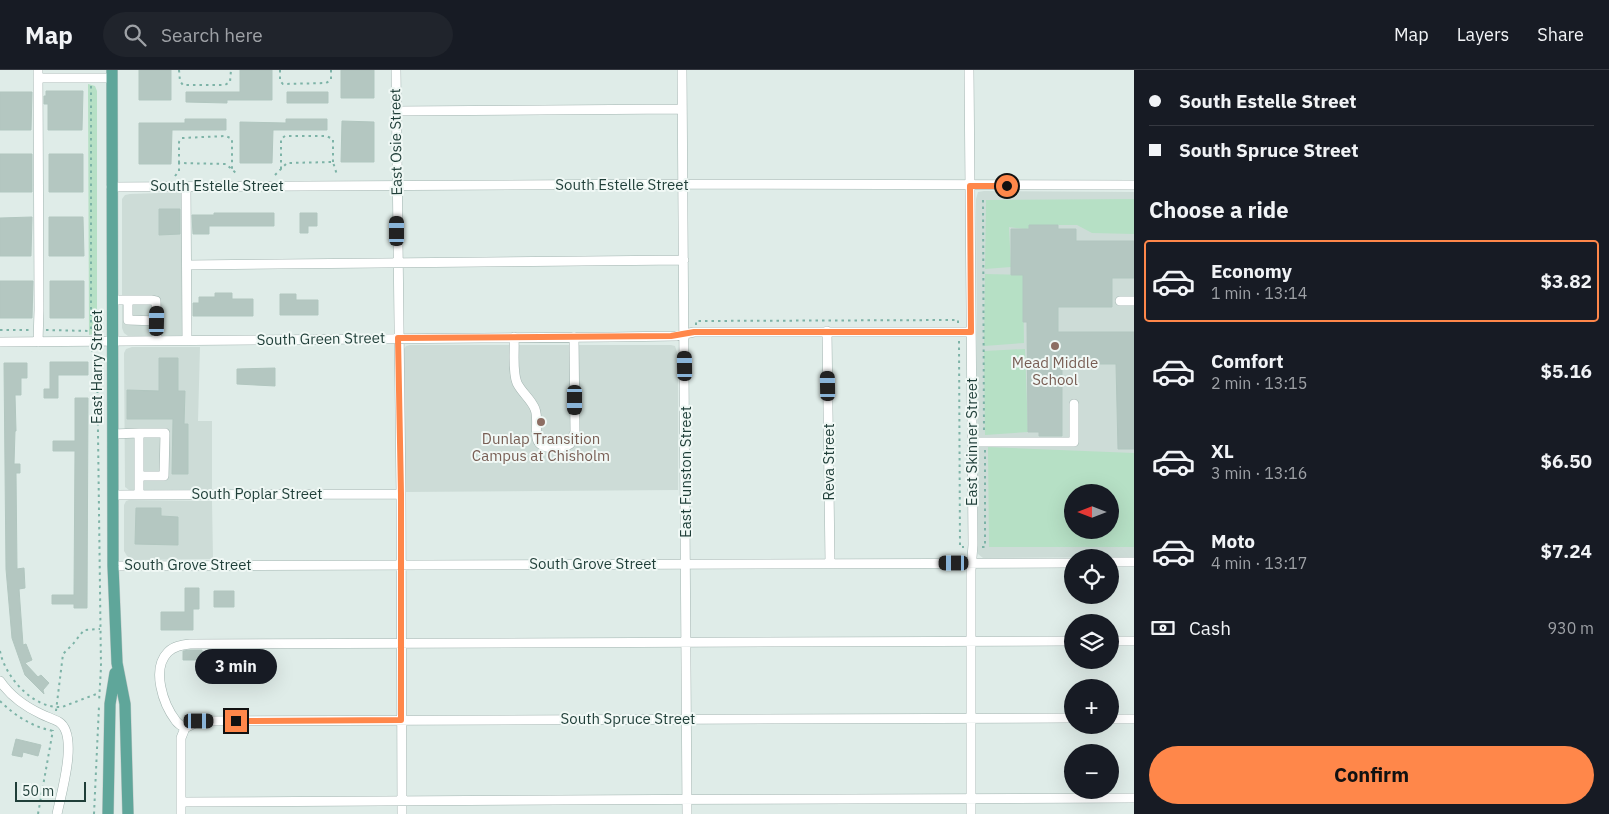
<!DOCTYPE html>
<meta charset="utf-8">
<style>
:root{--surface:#171b24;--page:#20242c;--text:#f1f3f6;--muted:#9ea1a6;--line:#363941;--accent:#ff874a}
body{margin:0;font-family:"IBM Plex Sans",sans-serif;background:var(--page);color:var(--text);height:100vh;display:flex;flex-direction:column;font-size:19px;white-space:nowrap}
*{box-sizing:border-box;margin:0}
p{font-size:16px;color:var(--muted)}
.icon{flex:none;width:28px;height:28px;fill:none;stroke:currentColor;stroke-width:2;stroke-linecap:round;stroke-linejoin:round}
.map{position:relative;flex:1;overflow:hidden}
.drawer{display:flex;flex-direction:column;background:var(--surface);width:475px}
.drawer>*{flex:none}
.top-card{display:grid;align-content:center;height:110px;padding:0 15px;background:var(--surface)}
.needle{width:32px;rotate:270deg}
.buttons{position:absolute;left:1064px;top:414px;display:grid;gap:10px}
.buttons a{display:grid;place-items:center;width:55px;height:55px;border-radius:50%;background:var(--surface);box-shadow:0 5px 20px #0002;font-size:25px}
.scale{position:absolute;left:15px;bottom:12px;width:71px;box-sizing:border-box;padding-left:5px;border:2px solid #1f3e38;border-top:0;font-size:14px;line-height:18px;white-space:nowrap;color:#1f3e38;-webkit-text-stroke:4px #f0f8f5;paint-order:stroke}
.end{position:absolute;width:22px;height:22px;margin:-11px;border:6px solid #ff874a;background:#111;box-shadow:0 0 0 2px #111}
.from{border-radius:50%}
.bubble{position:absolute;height:35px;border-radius:18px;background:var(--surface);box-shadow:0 5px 20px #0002;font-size:16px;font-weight:800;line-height:35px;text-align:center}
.car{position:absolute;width:15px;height:30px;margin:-15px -8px;border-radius:6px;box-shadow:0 0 4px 1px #0007;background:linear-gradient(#222 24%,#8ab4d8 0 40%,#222 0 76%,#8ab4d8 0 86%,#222 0)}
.top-card b{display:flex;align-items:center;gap:18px;height:48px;font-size:19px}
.top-card b+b{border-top:1px solid var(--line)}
.top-card i{width:12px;height:12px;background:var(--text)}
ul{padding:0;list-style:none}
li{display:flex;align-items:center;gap:15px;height:82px;margin:0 10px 8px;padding:0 5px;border:2px solid transparent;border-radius:5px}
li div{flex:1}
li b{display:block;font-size:19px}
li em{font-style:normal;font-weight:800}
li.selected{border-color:var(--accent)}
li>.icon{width:45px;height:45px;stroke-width:1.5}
h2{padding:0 15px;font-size:22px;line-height:60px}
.pay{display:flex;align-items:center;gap:12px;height:55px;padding:0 15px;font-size:19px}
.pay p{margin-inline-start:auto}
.primary-button{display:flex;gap:10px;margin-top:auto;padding:10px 15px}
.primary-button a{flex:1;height:58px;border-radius:30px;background:var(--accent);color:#111;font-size:20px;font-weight:800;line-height:58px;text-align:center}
header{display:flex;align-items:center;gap:30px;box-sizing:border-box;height:70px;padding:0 25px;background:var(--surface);border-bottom:1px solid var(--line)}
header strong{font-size:24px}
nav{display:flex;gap:28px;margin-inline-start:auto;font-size:18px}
.search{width:350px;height:45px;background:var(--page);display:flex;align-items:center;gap:12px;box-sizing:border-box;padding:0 18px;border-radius:28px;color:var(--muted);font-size:19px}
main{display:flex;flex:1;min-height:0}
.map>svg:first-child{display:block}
.built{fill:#cddcd7;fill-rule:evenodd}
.green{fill:#b6e0c5;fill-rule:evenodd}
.building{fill:#b4c7c1;stroke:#b1c6bf}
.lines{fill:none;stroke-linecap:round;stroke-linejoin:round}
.minor-casing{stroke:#a2b4b0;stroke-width:10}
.major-casing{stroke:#c0c9c7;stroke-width:12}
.path{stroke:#7db3a7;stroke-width:2;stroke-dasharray:2.5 4;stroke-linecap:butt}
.minor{stroke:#fff;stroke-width:9}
.major{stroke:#5fa69a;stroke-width:11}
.route{stroke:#ff874a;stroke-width:6}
.education-dot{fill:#8d6e63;stroke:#f0f8f5;stroke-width:2}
.labels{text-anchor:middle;stroke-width:4;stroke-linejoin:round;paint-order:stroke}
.street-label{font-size:15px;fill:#1f3e38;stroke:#f0f8f5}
.education-label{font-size:15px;fill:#785e54;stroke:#f0f8f5}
</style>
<header>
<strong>Map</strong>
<div class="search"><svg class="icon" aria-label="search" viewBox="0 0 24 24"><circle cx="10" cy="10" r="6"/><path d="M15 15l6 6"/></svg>Search here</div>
<nav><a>Map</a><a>Layers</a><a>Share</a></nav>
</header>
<main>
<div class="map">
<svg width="1134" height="744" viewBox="0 0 1134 744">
<rect width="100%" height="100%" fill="#dfece8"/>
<path class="built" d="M984,121L1134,122V487L983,488L978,484L976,129L978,122ZM1072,422H1110V460H1072Z
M190,122L191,265L128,266L124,263L122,258V129L125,125L130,124Z
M410,275H671L675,276L678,285V420L405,422L404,279L406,276Z
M132,277H200L198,351H212V419L129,420L125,417L124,283L126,279Z
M129,430L212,431L213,489L133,490L127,486L124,481V435L126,431Z"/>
<path class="green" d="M88,14L95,16L97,21V255C97,262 96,264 89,265Z
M1134,129V164L1092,163L1077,155H1058L1025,159L1009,157L1011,197L985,199L986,130Z
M985,204L1023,205L1024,273L984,276Z
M1025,279L1028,362L985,365L984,281Z
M988,377L1134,383V477H989ZM1110,422V460H1072V422Z"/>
<path class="building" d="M139,0H171V30H139Z
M240,0H272V30H227V33L186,32V22H240Z
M341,0H374V28H341Z
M46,21H83L82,60H48V34H44V26H46Z
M0,22H32L31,60H0Z
M287,22H328V33H287Z
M185,49H226V60H172L171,94H139V53H185Z
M286,49H327V60H273L272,93H240V52L286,53Z
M342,51L374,52V92H341Z
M0,84H32V122H0Z
M49,84H83V122H49Z
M159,139H180V164L159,165Z
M214,143H274V156H209V164H193L192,145H214Z
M300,143H317V156H308V163H300Z
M32,147L31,186H0V148Z
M49,147H83L84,186H49Z
M1029,155H1058V159H1076V171H1134V208H1112V237H1058V262H1134V379H1118L1116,294H1068V299H1062V366H1039V362H1028L1027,252H1023V205H1011V159H1029Z
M0,211H33L32,248H0Z
M50,211H84V248H50Z
M215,223H232V229H253V246H193V233H199V227H215Z
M280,224H296V230H318V245H280Z
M159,288H178V321H185L184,354H188V404H172L173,349H127V320L159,321Z
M50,292H88V305H58V328H44V319H50Z
M4,293H27V308H21V325H15L16,361H15L14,394H20V403H16L17,499L24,498L25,518L19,519L23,575L26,574L32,590L25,593L38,607L41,605L49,613L43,620L44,624L25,605L12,568L6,499Z
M275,298V316L237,314V299Z
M75,328H88L87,538H74V534H52V525H74L75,381H53V371H75Z
M136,438H161V446L178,447V475L135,474Z
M185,518H199V539H193V560H161V542H185Z
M214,521H234V537H214Z
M190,580H202V590H183V581Z
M16,669L41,675L38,686L23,682L22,687L12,685Z"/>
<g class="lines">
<g class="minor-casing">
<path id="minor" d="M396,0L401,424L402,744
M682,0L687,744
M969,0L973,475L971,500V744
M38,8H112
M396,41L682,39
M186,116L187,270
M111,117L683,114L1134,115
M187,195L684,190
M112,230H151L156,231L157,271
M128,230V250L157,251
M1120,231H1134
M827,261L830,493
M514,267C515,281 512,301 517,313C522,323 531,329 535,339C541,356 527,376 552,378C559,378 564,378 570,374L575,362L574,267
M0,272L613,267L676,266L694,262H971
M38,272L39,240L38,0
M113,364L139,363
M973,372H1074V334
M139,406H164L165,363H139V425
M113,425L401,424
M1110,492H1134
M113,496L1072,493
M1110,571H1134
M0,611C11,627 24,636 41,644C47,647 54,649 59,652C79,665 61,724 57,744
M1110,649H1134
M185,658C182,656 178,654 176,651C163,634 151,599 168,582C174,576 182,575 190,574L1072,571
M185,658L199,651L1072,648
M181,732C499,728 816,731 1134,728
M181,744V668L185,658"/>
</g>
<g class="major-casing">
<path id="major" d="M112,0L113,496L117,593L125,634L128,744
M108,744L110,634L115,603"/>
</g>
<path class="path" d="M179,0L180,11L183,15H225L230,12L231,0
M280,0V11L283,14L326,13L331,10V0
M91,16V262
M179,93V72L182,68L226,66L232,69V100
M281,99V69L285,66H326L333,69V92
M275,105L287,93L333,92L337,105
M175,106L179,101V93L226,94L238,105
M983,130L984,363
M696,255V251L958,250V254
M0,260H29
M46,260L91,261
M959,271L960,477H964
M92,279V285L97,286L101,597L99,632
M982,477H985V380
M0,581C5,607 33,639 62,637L99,623
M0,631C15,646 33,657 53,661
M56,641L63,584L73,574L84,560L100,559
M38,744L53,660
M94,744L99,636"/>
<use href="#minor" class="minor"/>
<use href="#major" class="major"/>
</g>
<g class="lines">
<path class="route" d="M236,651L401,650V424L398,268L671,266L694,262H971L970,116H1007"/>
</g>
<g class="education-dot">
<circle cx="1055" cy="276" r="5"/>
<circle cx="541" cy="352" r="5"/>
</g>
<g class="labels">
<g class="street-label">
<text transform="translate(396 72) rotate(-91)" y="5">East Osie Street</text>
<text x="622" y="120">South Estelle Street</text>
<text x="217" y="121">South Estelle Street</text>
<text transform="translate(321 269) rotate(-1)" y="5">South Green Street</text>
<text transform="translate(97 297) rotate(-90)" y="5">East Harry Street</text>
<text transform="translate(972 372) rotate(-90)" y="5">East Skinner Street</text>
<text transform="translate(829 392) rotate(-90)" y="5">Reva Street</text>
<text transform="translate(686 402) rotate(-90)" y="5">East Funston Street</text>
<text x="257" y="429">South Poplar Street</text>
<text x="593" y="499">South Grove Street</text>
<text x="188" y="500">South Grove Street</text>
<text x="628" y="654">South Spruce Street</text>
</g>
<g class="education-label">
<text x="1055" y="298">Mead Middle<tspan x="1055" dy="17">School</tspan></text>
<text x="541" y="374">Dunlap Transition<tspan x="541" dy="17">Campus at Chisholm</tspan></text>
</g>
</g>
</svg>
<div class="buttons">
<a><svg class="needle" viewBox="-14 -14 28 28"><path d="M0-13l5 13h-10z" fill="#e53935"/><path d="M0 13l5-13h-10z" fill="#9ea1a6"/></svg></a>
<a><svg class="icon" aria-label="locate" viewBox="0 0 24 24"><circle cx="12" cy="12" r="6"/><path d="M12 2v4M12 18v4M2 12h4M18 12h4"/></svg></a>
<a><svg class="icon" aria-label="layers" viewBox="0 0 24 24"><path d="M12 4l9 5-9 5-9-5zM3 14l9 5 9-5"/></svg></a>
<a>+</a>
<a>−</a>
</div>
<div class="scale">50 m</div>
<i class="end from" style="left:1007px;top:116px"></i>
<i class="end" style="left:236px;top:651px"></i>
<div class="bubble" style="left:195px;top:579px;width:82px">3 min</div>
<i class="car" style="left:397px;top:161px;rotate:0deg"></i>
<i class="car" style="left:157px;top:251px;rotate:1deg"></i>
<i class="car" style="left:685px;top:296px;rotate:359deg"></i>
<i class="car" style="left:828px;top:316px;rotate:359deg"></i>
<i class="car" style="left:575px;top:330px;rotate:180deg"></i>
<i class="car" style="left:954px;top:493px;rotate:270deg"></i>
<i class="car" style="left:199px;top:651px;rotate:90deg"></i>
</div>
<section class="drawer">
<div class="top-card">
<b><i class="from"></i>South Estelle Street</b>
<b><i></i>South Spruce Street</b>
</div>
<h2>Choose a ride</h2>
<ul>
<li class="selected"><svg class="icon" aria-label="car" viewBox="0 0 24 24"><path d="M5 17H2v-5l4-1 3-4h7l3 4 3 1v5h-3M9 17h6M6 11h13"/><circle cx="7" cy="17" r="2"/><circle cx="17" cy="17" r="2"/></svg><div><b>Economy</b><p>1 min · 13:14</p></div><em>$3.82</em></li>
<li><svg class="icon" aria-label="car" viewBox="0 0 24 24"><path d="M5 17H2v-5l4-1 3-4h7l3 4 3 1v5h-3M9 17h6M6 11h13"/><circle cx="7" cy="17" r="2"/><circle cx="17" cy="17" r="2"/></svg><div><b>Comfort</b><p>2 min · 13:15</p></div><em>$5.16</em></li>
<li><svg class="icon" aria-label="car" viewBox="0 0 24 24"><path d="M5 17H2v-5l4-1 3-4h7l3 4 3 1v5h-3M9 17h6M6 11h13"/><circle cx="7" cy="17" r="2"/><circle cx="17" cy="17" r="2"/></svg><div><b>XL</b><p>3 min · 13:16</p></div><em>$6.50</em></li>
<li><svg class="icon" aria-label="car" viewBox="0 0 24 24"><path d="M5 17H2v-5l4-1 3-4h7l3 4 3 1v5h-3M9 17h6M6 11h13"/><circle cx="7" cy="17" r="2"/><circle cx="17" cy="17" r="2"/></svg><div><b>Moto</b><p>4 min · 13:17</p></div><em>$7.24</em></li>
</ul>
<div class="pay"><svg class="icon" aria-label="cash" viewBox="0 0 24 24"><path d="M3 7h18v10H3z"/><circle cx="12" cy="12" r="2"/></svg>Cash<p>930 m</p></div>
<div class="primary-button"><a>Confirm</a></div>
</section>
</main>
